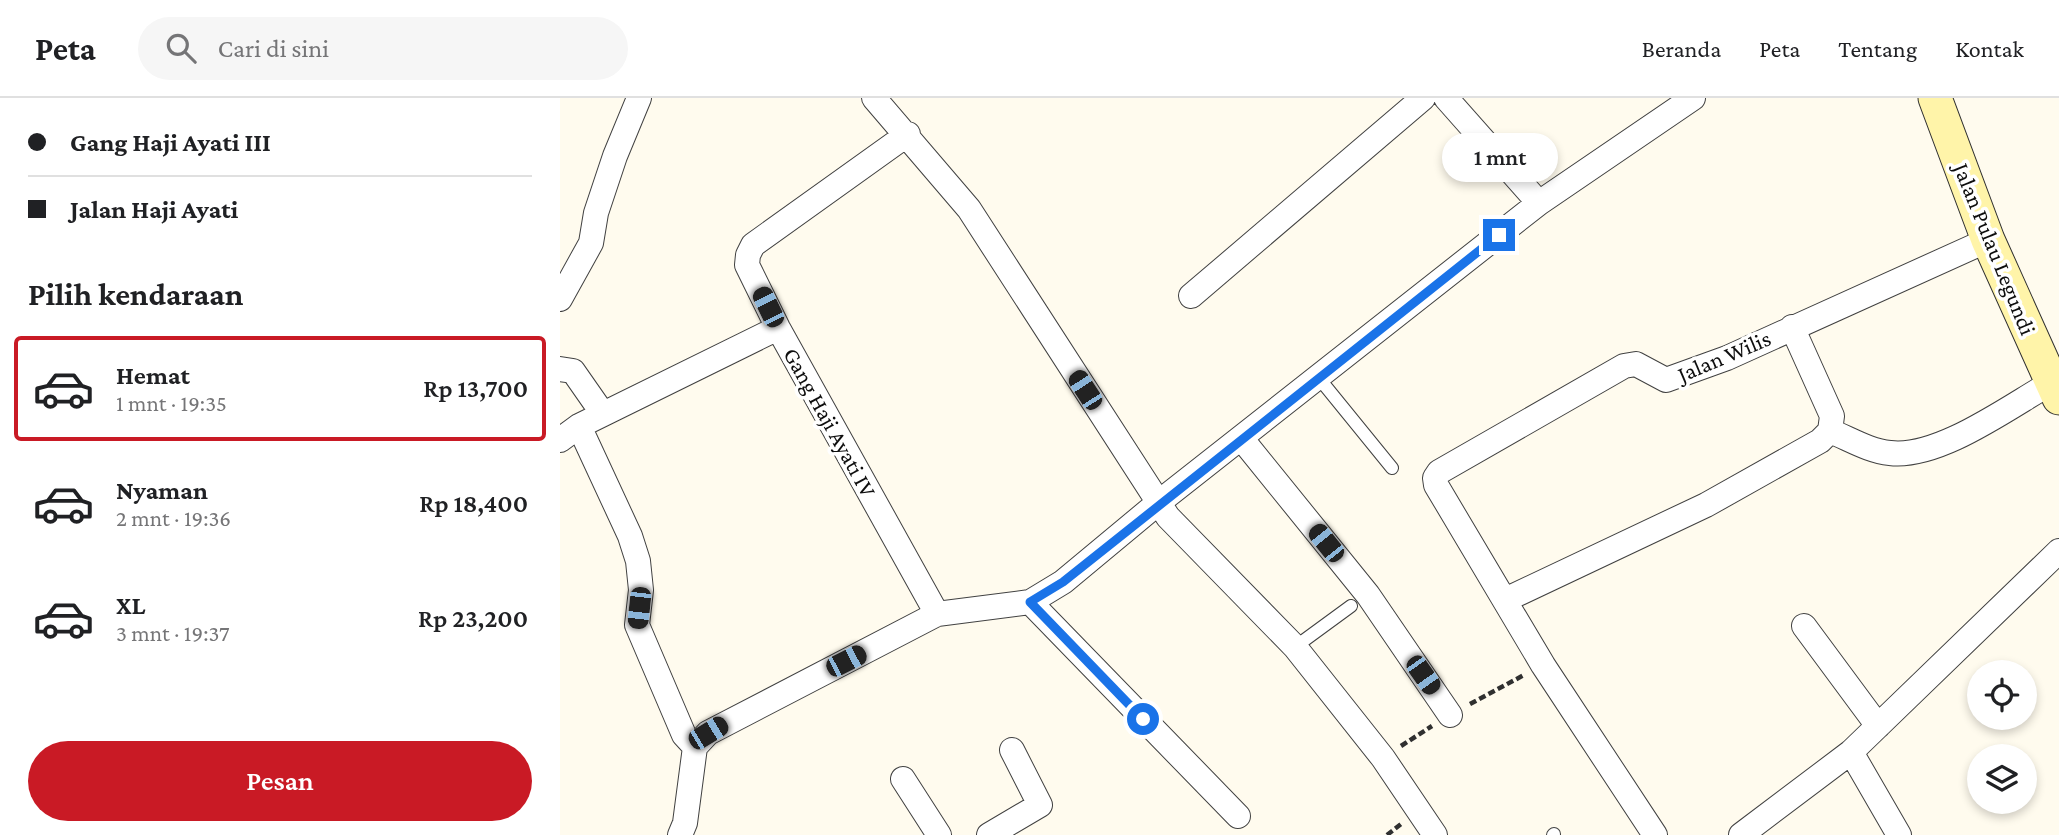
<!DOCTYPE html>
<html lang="id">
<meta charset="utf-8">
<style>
:root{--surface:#fff;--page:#f6f6f6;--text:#202124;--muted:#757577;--line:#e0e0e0;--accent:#c91a25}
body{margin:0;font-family:"Crimson Pro",serif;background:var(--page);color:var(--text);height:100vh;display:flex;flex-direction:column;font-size:26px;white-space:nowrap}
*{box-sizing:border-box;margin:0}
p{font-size:23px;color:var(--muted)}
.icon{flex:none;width:38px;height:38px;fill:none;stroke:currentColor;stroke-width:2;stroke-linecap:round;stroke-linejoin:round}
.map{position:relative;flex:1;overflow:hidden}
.sheet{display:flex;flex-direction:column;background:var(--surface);width:560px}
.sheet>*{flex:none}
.guide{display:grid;align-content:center;height:154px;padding:0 28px;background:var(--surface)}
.controls{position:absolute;left:1407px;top:562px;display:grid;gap:14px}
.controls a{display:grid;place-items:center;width:70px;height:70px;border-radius:50%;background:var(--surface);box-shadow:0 4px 10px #0003;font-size:35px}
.end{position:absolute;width:32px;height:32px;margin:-16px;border:9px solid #1a73e8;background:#fff;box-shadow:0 0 0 4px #fff}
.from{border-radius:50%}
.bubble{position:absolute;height:49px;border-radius:24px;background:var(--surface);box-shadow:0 4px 10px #0003;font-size:23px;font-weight:600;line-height:49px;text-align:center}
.car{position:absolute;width:21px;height:42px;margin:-21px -10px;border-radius:9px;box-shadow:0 0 5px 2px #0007;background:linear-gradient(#222 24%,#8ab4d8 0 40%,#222 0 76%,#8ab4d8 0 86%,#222 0)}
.guide b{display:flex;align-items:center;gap:24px;height:66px;font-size:26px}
.guide b+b{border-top:2px solid var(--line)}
.guide i{width:18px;height:18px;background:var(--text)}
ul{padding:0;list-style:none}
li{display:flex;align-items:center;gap:21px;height:105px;margin:0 14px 10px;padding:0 14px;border:4px solid transparent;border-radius:7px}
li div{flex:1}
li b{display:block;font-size:26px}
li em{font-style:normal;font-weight:600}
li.current{border-color:var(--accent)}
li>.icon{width:63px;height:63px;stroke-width:1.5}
h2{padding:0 28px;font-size:32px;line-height:84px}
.cta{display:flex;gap:14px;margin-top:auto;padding:14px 28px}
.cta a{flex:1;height:80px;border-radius:42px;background:var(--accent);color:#fff;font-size:28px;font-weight:600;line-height:80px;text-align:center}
header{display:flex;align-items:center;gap:42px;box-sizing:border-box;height:98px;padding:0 35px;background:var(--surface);border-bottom:2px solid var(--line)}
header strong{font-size:33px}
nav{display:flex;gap:38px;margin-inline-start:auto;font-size:24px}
.search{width:490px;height:63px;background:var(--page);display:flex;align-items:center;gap:18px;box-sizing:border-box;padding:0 24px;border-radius:38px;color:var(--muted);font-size:26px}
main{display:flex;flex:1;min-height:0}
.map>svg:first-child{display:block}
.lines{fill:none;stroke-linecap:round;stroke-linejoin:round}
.lane-casing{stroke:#414141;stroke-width:14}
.street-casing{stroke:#414141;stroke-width:26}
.secondary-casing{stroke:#303030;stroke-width:35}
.path{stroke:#303030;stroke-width:4.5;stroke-dasharray:7 3.5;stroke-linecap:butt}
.lane{stroke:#fff;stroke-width:12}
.street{stroke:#fff;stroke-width:24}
.secondary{stroke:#fff4a9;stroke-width:33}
.route{stroke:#1a73e8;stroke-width:9}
.labels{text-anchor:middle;stroke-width:7;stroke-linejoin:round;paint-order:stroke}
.street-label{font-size:23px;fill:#0e0e0e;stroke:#fff}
</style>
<header>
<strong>Peta</strong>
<div class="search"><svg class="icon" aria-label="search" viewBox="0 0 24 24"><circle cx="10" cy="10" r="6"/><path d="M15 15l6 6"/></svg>Cari di sini</div>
<nav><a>Beranda</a><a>Peta</a><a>Tentang</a><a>Kontak</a></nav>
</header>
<main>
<section class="sheet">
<div class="guide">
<b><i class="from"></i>Gang Haji Ayati III</b>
<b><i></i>Jalan Haji Ayati</b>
</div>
<h2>Pilih kendaraan</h2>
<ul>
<li class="current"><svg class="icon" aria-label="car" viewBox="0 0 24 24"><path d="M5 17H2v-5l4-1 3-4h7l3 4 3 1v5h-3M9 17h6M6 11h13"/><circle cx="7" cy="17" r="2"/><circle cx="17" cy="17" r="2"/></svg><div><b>Hemat</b><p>1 mnt · 19:35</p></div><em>Rp 13,700</em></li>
<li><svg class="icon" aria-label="car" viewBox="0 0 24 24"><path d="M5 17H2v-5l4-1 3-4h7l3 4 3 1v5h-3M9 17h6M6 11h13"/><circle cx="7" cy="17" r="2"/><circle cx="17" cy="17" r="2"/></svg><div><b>Nyaman</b><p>2 mnt · 19:36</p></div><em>Rp 18,400</em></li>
<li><svg class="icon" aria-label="car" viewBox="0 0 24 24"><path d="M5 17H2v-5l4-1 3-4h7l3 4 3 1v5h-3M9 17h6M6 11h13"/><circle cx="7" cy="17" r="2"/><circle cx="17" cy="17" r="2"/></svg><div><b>XL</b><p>3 mnt · 19:37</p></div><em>Rp 23,200</em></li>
</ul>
<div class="cta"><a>Pesan</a></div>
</section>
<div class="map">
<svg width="1499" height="737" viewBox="0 0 1499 737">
<rect width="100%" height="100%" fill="#fffbee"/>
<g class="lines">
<g class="lane-casing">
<path id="lane" d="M758,279L832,370
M735,549L791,508
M993,737L994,736"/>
</g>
<g class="street-casing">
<path id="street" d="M314,0L409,111L608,419L735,549L823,660L875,737
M886,0L979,105
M348,36L193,147L188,157L187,167L218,230L377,516
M631,198L863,0
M0,201L31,145L36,115L55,58L79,0
M0,271L13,273L43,316
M19,328L70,438L78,463L81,492L77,527L124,637L135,649
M1270,333C1290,341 1309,353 1330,355C1379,361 1450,308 1491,285
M681,340L808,497L890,617
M0,342L19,328L218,230
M945,502L1146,407L1260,343L1270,333L1272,318L1232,229
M470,504L678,718
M1244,528L1318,628
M1291,654L1339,737
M343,681L379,737
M120,737L125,725L135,649L148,635L377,516L470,504L503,484L598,405L979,105L1133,0
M429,737L480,707L452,652
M1095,737L983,567L876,387L875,380L879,374L1064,268L1076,266L1106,282L1167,260L1428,142
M1181,737L1291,654L1499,453"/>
</g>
<g class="secondary-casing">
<path id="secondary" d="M1375,0L1428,142L1499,300"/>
</g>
<path class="path" d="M910,606L964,577
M841,648L872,628
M827,737L841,726"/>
<use href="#lane" class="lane"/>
<use href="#street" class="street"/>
<use href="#secondary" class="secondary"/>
</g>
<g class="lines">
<path class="route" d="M583,621L470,504L503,484L939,137"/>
</g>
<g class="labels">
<g class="street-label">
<text transform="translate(1435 151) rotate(68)" y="8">Jalan Pulau Legundi</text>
<text transform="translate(1164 258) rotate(-23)" y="8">Jalan Wilis</text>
<text transform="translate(270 324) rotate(61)" y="8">Gang Haji Ayati IV</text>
</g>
</g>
</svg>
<div class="controls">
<a><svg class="icon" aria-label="locate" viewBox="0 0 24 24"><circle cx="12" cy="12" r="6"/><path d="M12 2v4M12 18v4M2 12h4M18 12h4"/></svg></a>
<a><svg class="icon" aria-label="layers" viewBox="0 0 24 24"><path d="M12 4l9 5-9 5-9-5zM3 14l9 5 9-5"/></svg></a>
</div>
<i class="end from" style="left:583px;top:621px"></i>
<i class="end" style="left:939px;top:137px"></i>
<div class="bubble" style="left:882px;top:35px;width:116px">1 mnt</div>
<i class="car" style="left:208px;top:209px;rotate:334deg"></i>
<i class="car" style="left:525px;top:292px;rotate:327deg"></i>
<i class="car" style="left:766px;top:445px;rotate:321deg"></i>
<i class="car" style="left:79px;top:510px;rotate:186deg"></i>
<i class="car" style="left:286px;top:563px;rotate:63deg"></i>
<i class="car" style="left:863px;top:577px;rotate:145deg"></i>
<i class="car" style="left:148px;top:635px;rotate:59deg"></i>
</div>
</main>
